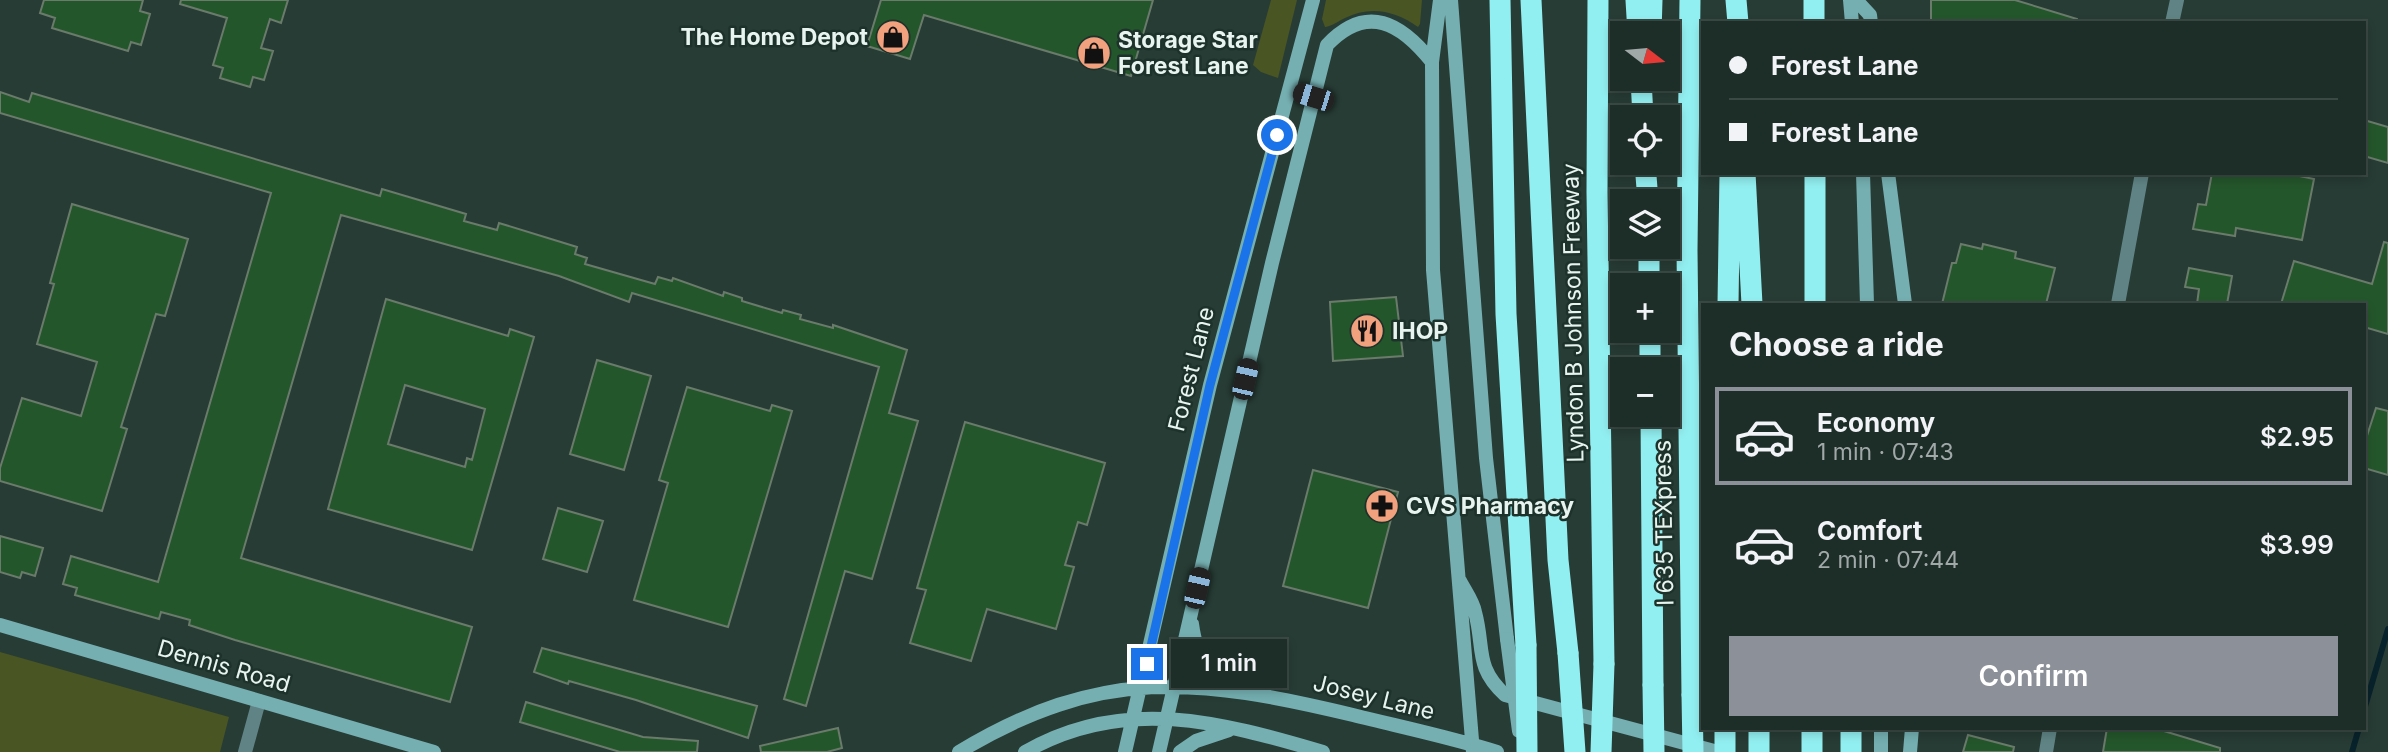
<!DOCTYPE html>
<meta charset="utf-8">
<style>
:root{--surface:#1d2d28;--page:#253530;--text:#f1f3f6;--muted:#a0a8a8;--line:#3b4945;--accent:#8c9099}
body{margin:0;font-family:Inter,sans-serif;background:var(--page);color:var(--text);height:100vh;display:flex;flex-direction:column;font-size:26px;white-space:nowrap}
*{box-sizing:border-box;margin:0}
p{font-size:23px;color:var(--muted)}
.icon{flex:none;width:38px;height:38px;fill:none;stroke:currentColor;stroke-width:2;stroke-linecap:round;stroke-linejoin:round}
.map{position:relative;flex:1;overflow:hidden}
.details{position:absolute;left:1701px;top:303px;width:665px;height:427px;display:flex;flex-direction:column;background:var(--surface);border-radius:0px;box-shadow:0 4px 10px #0003,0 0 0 2px var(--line)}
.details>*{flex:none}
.hud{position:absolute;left:1701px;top:21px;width:665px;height:154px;border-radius:0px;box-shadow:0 4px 10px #0003,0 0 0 2px var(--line);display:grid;align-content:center;height:154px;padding:0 28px;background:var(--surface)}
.needle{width:46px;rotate:106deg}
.buttons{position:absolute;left:1610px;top:21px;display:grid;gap:14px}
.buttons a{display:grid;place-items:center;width:70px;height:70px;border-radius:0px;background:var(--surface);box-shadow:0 4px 10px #0003,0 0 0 2px var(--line);font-size:35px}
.end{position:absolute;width:32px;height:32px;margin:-16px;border:9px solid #1a73e8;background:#fff;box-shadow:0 0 0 4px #fff}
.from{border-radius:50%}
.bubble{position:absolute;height:49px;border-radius:0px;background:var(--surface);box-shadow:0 4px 10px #0003,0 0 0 2px var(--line);font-size:23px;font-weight:600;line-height:49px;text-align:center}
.car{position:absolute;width:21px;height:42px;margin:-21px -10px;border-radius:9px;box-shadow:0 0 5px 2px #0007;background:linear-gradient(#222 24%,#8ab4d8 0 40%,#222 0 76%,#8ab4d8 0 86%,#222 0)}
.hud b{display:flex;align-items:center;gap:24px;height:66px;font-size:26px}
.hud b+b{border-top:2px solid var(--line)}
.hud i{width:18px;height:18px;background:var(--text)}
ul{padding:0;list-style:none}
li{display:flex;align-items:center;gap:21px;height:98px;margin:0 14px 10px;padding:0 14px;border:4px solid transparent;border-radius:0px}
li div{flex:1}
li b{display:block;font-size:26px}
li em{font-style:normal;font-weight:600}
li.current{border-color:var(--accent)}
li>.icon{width:63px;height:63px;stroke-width:1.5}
h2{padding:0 28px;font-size:32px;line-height:84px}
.cta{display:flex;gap:14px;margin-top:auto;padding:14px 28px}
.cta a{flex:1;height:80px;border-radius:0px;background:var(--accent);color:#fff;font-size:28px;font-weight:600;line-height:80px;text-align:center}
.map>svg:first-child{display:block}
.green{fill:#495522}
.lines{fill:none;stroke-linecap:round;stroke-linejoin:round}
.stream{stroke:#08222b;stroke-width:6}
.building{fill:#24562b;stroke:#6a7a6b;stroke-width:2;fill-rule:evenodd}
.street{stroke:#608485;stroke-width:14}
.secondary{stroke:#75afb1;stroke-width:14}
.highway{stroke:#92eff1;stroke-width:21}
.secondary-bridge{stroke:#75afb1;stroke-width:14}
.highway-bridge{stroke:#92eff1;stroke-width:21}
.route{stroke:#1a73e8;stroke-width:9}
.labels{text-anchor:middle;stroke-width:5;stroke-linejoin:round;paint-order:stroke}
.poi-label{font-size:23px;font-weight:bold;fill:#e7f4ef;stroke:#1d322b;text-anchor:start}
.street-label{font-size:23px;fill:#e7f4ef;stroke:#1d322b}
</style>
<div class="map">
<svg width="2388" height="752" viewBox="0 0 2388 752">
<rect width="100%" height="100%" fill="#273c35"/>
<path class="green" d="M1271,0H1297L1278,78L1261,72L1253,65Z
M1326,0H1422L1420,24L1418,27C1396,11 1370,5 1345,18C1338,21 1333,26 1325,27L1322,19Z
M0,652L229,717L220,752H0Z"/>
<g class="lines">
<path class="stream" d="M2364,710L2388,629
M2352,752L2359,728"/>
</g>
<path class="building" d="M44,0H143L140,11L150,14L141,45L131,42L128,51L52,28L55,18L40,13Z
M181,0H288L281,23L270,19L261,48L273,51L264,80L253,77L250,87L220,78L223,68L213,65L227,18L180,4Z
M881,0H1153L1131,76L924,15L910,59L867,46Z
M1931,0H2015L2077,19V23H1931Z
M0,92L29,102L32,93L380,196L382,189L466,214L464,221L497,230L499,223L577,247L575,254L587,258L585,264L655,284L658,277L672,281L673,278L723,296L724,292L742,298V301L782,313L783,310L801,315L800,319L833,328V325L907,350L889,413L918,421L872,579L845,571L806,706L784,699L879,367L632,293L629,302L559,276L341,215L241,558L472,627L450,702L235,640L189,625L190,620L161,612L159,619L75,595L77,588L63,584L71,556L158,582L271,193L0,113Z
M2364,120L2388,127V163L2364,156Z
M2212,173H2285L2314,179L2302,240L2236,228L2235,236L2193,229L2198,204L2206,205Z
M72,204L188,239L165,316L156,314L121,427L127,429L102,511L0,481V468L22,398L81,416L97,362L37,344L54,284L50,283Z
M2384,242L2388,243V334L2364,327V304H2281L2294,261L2372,284Z
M1961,244L1982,249L1983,244L2016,252L2015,258L2055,268L2046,304H1942L1952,263H1956Z
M2189,268L2232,276L2227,304H2197L2199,289L2185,287Z
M1396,297L1403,356L1333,361L1330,302Z
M386,299L508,336L510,329L534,337L472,550L328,509ZM405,385L485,409L472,460L467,458L465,467L388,444Z
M597,360L651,376L624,470L570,454Z
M687,387L770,411L772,405L792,411L728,627L634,600L668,483L659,480Z
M2376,408L2388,411V475L2364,468V445Z
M965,422L1105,463L1087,525L1078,522L1065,565L1074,567L1056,629L987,609L971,661L910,643L926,590L917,588Z
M1313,470L1398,492L1368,608L1283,586Z
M558,508L603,521L587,572L543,559Z
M0,536L43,548L35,576L22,572L20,578L0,572Z
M542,648L757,706L748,738L636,700L569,681L568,684L534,672Z
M526,702L643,737L698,741L697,752H620L520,722Z
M838,728L842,748L827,752H761L760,746Z
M2107,728H2154L2220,748V752H2103Z
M1968,735L2014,747L2013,752H1963Z"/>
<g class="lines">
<path class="street" d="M2172,23L2177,0
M2118,304L2142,173
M245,752L259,701
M2046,752L2050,728"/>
<path class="secondary" d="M1440,0L1432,62L1433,270L1473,752
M1451,0L1486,458L1507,639
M1850,0L1852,23
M1856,0L1870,15L1871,23
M1863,173L1867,304
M1888,173L1905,304
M1460,581C1465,591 1473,601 1475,612C1485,649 1474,666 1505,695L1718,752
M1192,624C1197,662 1209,671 1242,689
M0,625L434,752
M959,752C1101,666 1198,678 1353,715C1401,727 1450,737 1497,752
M1025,752C1124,695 1221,722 1323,752
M1125,752L1210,385L1313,0
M1159,752L1272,263L1327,45C1367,3 1401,23 1432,62
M1180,752L1196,741L1229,730
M1881,752V728
M1910,752L1912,728"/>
<path class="highway" d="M1500,0L1506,314L1526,645
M1531,0L1558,560L1568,653
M1598,0L1597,192L1604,664
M1636,0L1638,33
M1690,0L1687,250L1692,695
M1736,0L1738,23
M1814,0V23
M1651,33L1652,0
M1641,79L1643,117
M1645,163L1648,201
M1745,173L1752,304
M1649,247V285
M1728,304L1730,173
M1815,304V173
M1650,331V369
M1651,415L1653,685
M1759,728V752
M1725,752V728
M1812,752V728
M1851,752V728"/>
<path class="secondary-bridge" d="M1507,639L1519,731"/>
<path class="highway-bridge" d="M1526,645L1527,752
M1568,653L1575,752
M1653,685L1654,752
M1692,695L1693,752
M1601,752L1604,664"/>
</g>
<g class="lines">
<path class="route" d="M1147,664L1210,385L1277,135"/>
</g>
<defs>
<g id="shop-disc" transform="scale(1.75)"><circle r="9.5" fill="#f2a17e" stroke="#1d322b"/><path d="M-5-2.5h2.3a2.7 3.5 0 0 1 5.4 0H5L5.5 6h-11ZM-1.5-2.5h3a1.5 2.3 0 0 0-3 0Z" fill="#111"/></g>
<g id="restaurant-disc" transform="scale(1.75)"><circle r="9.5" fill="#f2a17e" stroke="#1d322b"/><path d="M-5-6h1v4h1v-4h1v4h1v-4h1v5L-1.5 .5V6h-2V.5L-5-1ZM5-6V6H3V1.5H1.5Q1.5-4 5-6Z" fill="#111"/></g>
<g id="pharmacy-disc" transform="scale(1.75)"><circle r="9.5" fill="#f2a17e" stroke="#1d322b"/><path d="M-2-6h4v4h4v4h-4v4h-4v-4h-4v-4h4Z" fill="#111"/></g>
</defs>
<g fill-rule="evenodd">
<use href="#shop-disc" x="893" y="37"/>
<use href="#shop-disc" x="1094" y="53"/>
<use href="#restaurant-disc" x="1367" y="331"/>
<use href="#pharmacy-disc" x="1382" y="506"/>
</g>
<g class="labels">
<g class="poi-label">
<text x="868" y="45" text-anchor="end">The Home Depot</text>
<text x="1118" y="48">Storage Star<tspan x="1118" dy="26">Forest Lane</tspan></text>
<text x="1392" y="339">IHOP</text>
<text x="1406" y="514">CVS Pharmacy</text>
</g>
<g class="street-label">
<text transform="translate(1573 313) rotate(-91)" y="8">Lyndon B Johnson Freeway</text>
<text transform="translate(1191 369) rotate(-76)" y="8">Forest Lane</text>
<text transform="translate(1664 523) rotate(-91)" y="8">I 635 TEXpress</text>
<text transform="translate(224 666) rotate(16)" y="8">Dennis Road</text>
<text transform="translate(1374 697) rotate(14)" y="8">Josey Lane</text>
</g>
</g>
</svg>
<div class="buttons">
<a><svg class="needle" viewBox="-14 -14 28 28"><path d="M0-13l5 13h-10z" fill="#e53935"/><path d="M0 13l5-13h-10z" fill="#a0a8a8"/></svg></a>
<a><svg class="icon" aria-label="locate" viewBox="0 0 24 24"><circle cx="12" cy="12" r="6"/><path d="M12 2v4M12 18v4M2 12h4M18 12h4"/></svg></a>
<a><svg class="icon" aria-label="layers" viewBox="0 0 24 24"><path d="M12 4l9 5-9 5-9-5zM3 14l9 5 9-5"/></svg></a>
<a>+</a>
<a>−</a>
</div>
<i class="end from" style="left:1277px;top:135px"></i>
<i class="end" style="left:1147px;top:664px"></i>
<div class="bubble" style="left:1171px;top:639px;width:116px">1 min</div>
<i class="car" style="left:1313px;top:97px;rotate:287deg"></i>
<i class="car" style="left:1245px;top:379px;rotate:13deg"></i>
<i class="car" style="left:1197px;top:588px;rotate:13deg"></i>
<div class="hud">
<b><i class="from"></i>Forest Lane</b>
<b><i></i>Forest Lane</b>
</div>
<section class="details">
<h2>Choose a ride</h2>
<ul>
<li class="current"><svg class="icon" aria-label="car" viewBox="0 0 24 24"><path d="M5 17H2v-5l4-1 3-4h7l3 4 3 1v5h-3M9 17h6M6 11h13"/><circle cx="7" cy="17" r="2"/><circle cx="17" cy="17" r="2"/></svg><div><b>Economy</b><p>1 min · 07:43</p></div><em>$2.95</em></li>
<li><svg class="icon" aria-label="car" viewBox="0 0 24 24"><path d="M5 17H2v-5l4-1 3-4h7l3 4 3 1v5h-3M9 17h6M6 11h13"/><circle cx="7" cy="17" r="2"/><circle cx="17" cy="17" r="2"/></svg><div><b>Comfort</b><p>2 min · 07:44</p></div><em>$3.99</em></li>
</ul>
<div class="cta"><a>Confirm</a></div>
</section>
</div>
